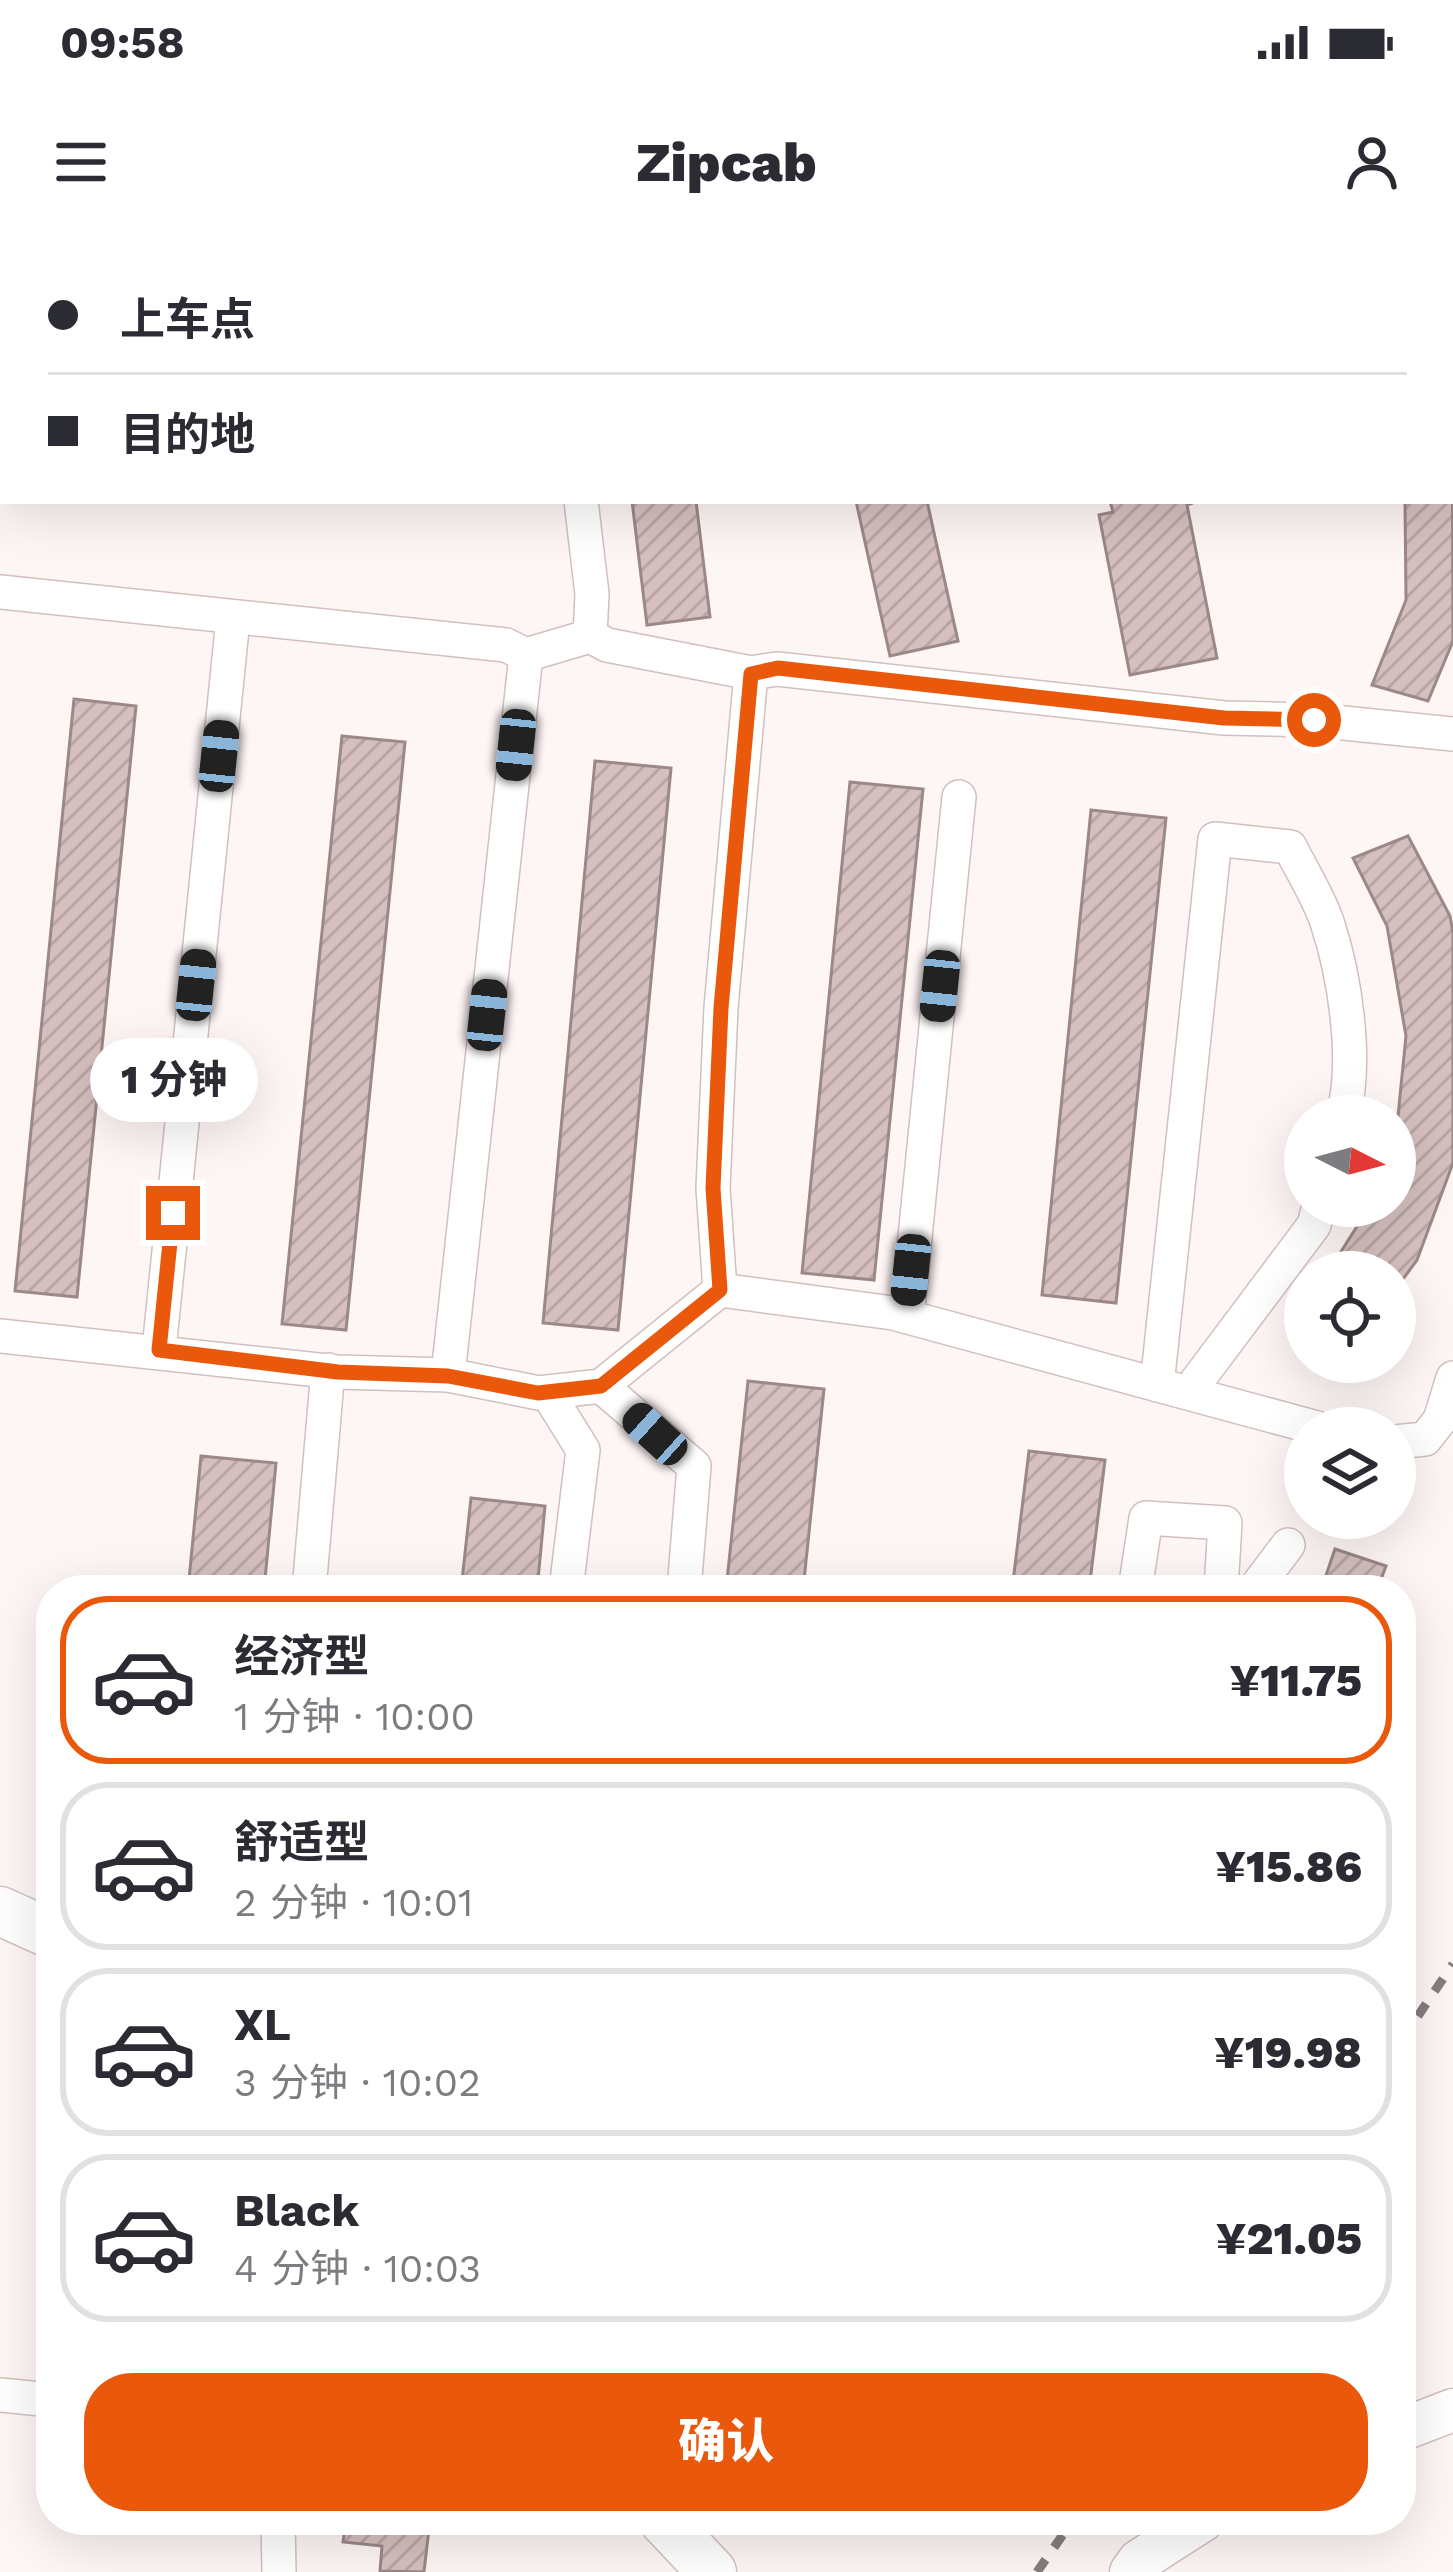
<!DOCTYPE html>
<html lang="zh">
<meta charset="utf-8">
<style>
:root{--surface:#fff;--page:#f7f7f7;--text:#2b2b33;--muted:#7c7c81;--line:#e1e1e2;--accent:#ea580c}
body{margin:0;font-family:"Work Sans","Noto Sans SC",sans-serif;background:var(--page);color:var(--text);height:100vh;display:flex;flex-direction:column;font-size:45px;white-space:nowrap}
*{box-sizing:border-box;margin:0}
p{font-size:39px;color:var(--muted)}
.icon{flex:none;width:66px;height:66px;fill:none;stroke:currentColor;stroke-width:2;stroke-linecap:round;stroke-linejoin:round}
.map{position:relative;flex:1;overflow:hidden}
.sheet{position:absolute;left:36px;top:1335px;width:1380px;height:960px;display:flex;flex-direction:column;background:var(--surface);border-radius:48px;box-shadow:0 12px 48px #0002}
.sheet>*{flex:none}
.guide{position:absolute;left:0px;top:0px;width:1455px;height:264px;box-shadow:0 12px 48px #0002;display:grid;align-content:center;height:264px;padding:0 48px;background:var(--surface)}
.needle{width:78px;rotate:96deg}
.controls{position:absolute;left:1284px;top:855px;display:grid;gap:24px}
.controls a{display:grid;place-items:center;width:132px;height:132px;border-radius:50%;background:var(--surface);box-shadow:0 12px 48px #0002;font-size:60px}
.end{position:absolute;width:54px;height:54px;margin:-27px;border:15px solid #ea580c;background:#fff;box-shadow:0 0 0 6px #fff}
.from{border-radius:50%}
.bubble{position:absolute;height:84px;border-radius:42px;background:var(--surface);box-shadow:0 12px 48px #0002;font-size:39px;font-weight:800;line-height:84px;text-align:center}
.car{position:absolute;width:36px;height:72px;margin:-36px -18px;border-radius:15px;box-shadow:0 0 9px 3px #0007;background:linear-gradient(#222 24%,#8ab4d8 0 40%,#222 0 76%,#8ab4d8 0 86%,#222 0)}
.guide b{display:flex;align-items:center;gap:42px;height:114px;font-size:45px}
.guide b+b{border-top:3px solid var(--line)}
.guide i{width:30px;height:30px;background:var(--text)}
ul{padding:21px 0 0;list-style:none}
li{display:flex;align-items:center;gap:36px;height:168px;margin:0 24px 18px;padding:0 24px;border:6px solid var(--line);border-radius:48px}
li div{flex:1}
li b{display:block;font-size:45px}
li em{font-style:normal;font-weight:800}
li.active{border-color:var(--accent)}
li>.icon{width:108px;height:108px;stroke-width:1.5}
.primary-button{display:flex;gap:24px;margin-top:auto;padding:24px 48px}
.primary-button a{flex:1;height:138px;border-radius:48px;background:var(--accent);color:#fff;font-size:48px;font-weight:800;line-height:138px;text-align:center}
.status{display:flex;justify-content:space-between;align-items:center;height:84px;padding:0 60px;background:var(--surface);direction:ltr}
.status svg{height:33px;fill:currentColor}
header{display:flex;justify-content:space-between;align-items:center;height:156px;padding:0 48px;background:var(--surface);font-size:54px;font-weight:800}
.map>svg:first-child{display:block}
.grass{fill:#f9c9c6}
.building{fill:url(#building-hatch);stroke:#9b8887;stroke-width:3}
.lines{fill:none;stroke-linecap:round;stroke-linejoin:round}
.minor-casing{stroke:#d3bfbe;stroke-width:36}
.tertiary-casing{stroke:#d3bfbe;stroke-width:45}
.secondary-casing{stroke:#d3bfbe;stroke-width:51}
.minor{stroke:#fff;stroke-width:33}
.tertiary{stroke:#fff;stroke-width:42}
.secondary{stroke:#fff;stroke-width:48}
.rail{stroke:#867d7d;stroke-width:9;stroke-dasharray:15 15;stroke-linecap:butt}
.route{stroke:#ea580c;stroke-width:15}
</style>
<div class="status"><b>09:58</b><svg viewBox="0 0 49 12"><path d="M0 12V9h3v3zM5 12V6h3v6zM10 12V3h3v9zM15 12V0h3v12zM26 1h20v11H26zM47 4h2v5h-2z"/></svg></div>
<header><svg class="icon" aria-label="menu" viewBox="0 0 24 24"><path d="M4 6h16M4 12h16M4 18h16"/></svg>Zipcab<svg class="icon" aria-label="person" viewBox="0 0 24 24"><circle cx="12" cy="8" r="4"/><path d="M4 21q1-7 8-7t8 7"/></svg></header>
<div class="map">
<svg width="1453" height="2332" viewBox="0 0 1453 2332">
<defs>
<pattern id="building-hatch" width="6" height="6" patternUnits="userSpaceOnUse" patternTransform="scale(3)"><rect width="6" height="6" fill="#d5c0bf"/><path d="M-1 1l2-2M0 6l6-6M5 7l2-2" fill="none" stroke="#b7a5a4"/></pattern>
</defs>
<rect width="100%" height="100%" fill="#fef5f5"/>
<path class="grass" d="M0,0H195L3,3L0,106Z"/>
<path class="building" d="M600,0H664V3H601Z
M838,0H904L905,3H838Z
M1078,0H1161L1162,3H1079Z
M1338,0H1394V3H1338Z
M1452,151L1453,401L1428,461L1372,445L1406,360L1405,261H1452Z
M632,261H696L710,377L647,385Z
M856,261H927L958,401L890,416Z
M1110,261H1198L1187,265L1217,418L1130,435L1099,275L1113,272Z
M74,459L136,466L77,1057L15,1051Z
M342,496L405,502L346,1090L282,1084Z
M595,521L671,528L618,1090L543,1083Z
M850,542L923,549L874,1040L802,1033Z
M1091,570L1166,578L1116,1063L1042,1055Z
M1408,596L1450,676L1453,693V923L1417,1020L1395,1050V1032H1328L1370,966H1395V906L1406,796L1387,686L1353,618Z
M748,1141L824,1149L803,1350H726Z
M1029,1211L1105,1220L1089,1350H1012Z
M201,1216L276,1223L264,1350H188Z
M471,1258L545,1266L537,1350H461Z
M1335,1309L1386,1326L1377,1350H1321Z
M346,2280H430L424,2332L380,2331L382,2306L343,2302Z"/>
<g class="lines">
<g class="minor-casing">
<path id="minor" d="M553,3L554,0
M581,261L592,354L590,396
M0,352L506,405L526,415L590,396L607,405L751,433L777,429L1224,478L1314,480L1453,494
M720,1050L713,948L721,768L751,433
M907,1077L959,557
M0,1096L337,1132L448,1135L539,1153L601,1146L720,1050L893,1073L1317,1188
M159,1110L233,379
M448,1135L526,415
M1157,1145L1215,599L1290,607C1302,631 1318,656 1327,682C1345,736 1358,821 1343,876
M601,1146L694,1226L684,1350
M547,1152L583,1210L566,1350
M1188,1153L1314,985L1319,966
M1395,1202L1425,1199L1440,1180L1453,1138
M309,1350L328,1130
M1135,1350L1146,1278L1225,1283L1221,1350
M1254,1350L1288,1305
M0,2155L51,2160
M278,2280L279,2332"/>
</g>
<g class="tertiary-casing">
<path id="tertiary" d="M1401,2190L1453,2170
M1131,2332L1139,2321L1203,2280"/>
</g>
<g class="secondary-casing">
<path id="secondary" d="M0,1671L51,1694
M663,2280L712,2332"/>
</g>
<use href="#minor" class="minor"/>
<use href="#tertiary" class="tertiary"/>
<use href="#secondary" class="secondary"/>
<path class="rail" d="M1401,1801L1453,1724
M1037,2332L1073,2280"/>
</g>
<g class="lines">
<path class="route" d="M173,973L159,1110L338,1132L448,1136L538,1153L601,1146L720,1050L713,948L721,768L751,434L778,428L1224,478L1314,480"/>
</g>
</svg>
<div class="controls">
<a><svg class="needle" viewBox="-14 -14 28 28"><path d="M0-13l5 13h-10z" fill="#e53935"/><path d="M0 13l5-13h-10z" fill="#7c7c81"/></svg></a>
<a><svg class="icon" aria-label="locate" viewBox="0 0 24 24"><circle cx="12" cy="12" r="6"/><path d="M12 2v4M12 18v4M2 12h4M18 12h4"/></svg></a>
<a><svg class="icon" aria-label="layers" viewBox="0 0 24 24"><path d="M12 4l9 5-9 5-9-5zM3 14l9 5 9-5"/></svg></a>
</div>
<i class="end from" style="left:1314px;top:480px"></i>
<i class="end" style="left:173px;top:973px"></i>
<div class="bubble" style="left:90px;top:798px;width:168px">1 分钟</div>
<i class="car" style="left:516px;top:505px;rotate:186deg"></i>
<i class="car" style="left:219px;top:516px;rotate:6deg"></i>
<i class="car" style="left:196px;top:745px;rotate:6deg"></i>
<i class="car" style="left:940px;top:746px;rotate:186deg"></i>
<i class="car" style="left:487px;top:775px;rotate:6deg"></i>
<i class="car" style="left:911px;top:1030px;rotate:186deg"></i>
<i class="car" style="left:655px;top:1194px;rotate:312deg"></i>
<div class="guide">
<b><i class="from"></i>上车点</b>
<b><i></i>目的地</b>
</div>
<section class="sheet">
<ul>
<li class="active"><svg class="icon" aria-label="car" viewBox="0 0 24 24"><path d="M5 17H2v-5l4-1 3-4h7l3 4 3 1v5h-3M9 17h6M6 11h13"/><circle cx="7" cy="17" r="2"/><circle cx="17" cy="17" r="2"/></svg><div><b>经济型</b><p>1 分钟 · 10:00</p></div><em>¥11.75</em></li>
<li><svg class="icon" aria-label="car" viewBox="0 0 24 24"><path d="M5 17H2v-5l4-1 3-4h7l3 4 3 1v5h-3M9 17h6M6 11h13"/><circle cx="7" cy="17" r="2"/><circle cx="17" cy="17" r="2"/></svg><div><b>舒适型</b><p>2 分钟 · 10:01</p></div><em>¥15.86</em></li>
<li><svg class="icon" aria-label="car" viewBox="0 0 24 24"><path d="M5 17H2v-5l4-1 3-4h7l3 4 3 1v5h-3M9 17h6M6 11h13"/><circle cx="7" cy="17" r="2"/><circle cx="17" cy="17" r="2"/></svg><div><b>XL</b><p>3 分钟 · 10:02</p></div><em>¥19.98</em></li>
<li><svg class="icon" aria-label="car" viewBox="0 0 24 24"><path d="M5 17H2v-5l4-1 3-4h7l3 4 3 1v5h-3M9 17h6M6 11h13"/><circle cx="7" cy="17" r="2"/><circle cx="17" cy="17" r="2"/></svg><div><b>Black</b><p>4 分钟 · 10:03</p></div><em>¥21.05</em></li>
</ul>
<div class="primary-button"><a>确认</a></div>
</section>
</div>
